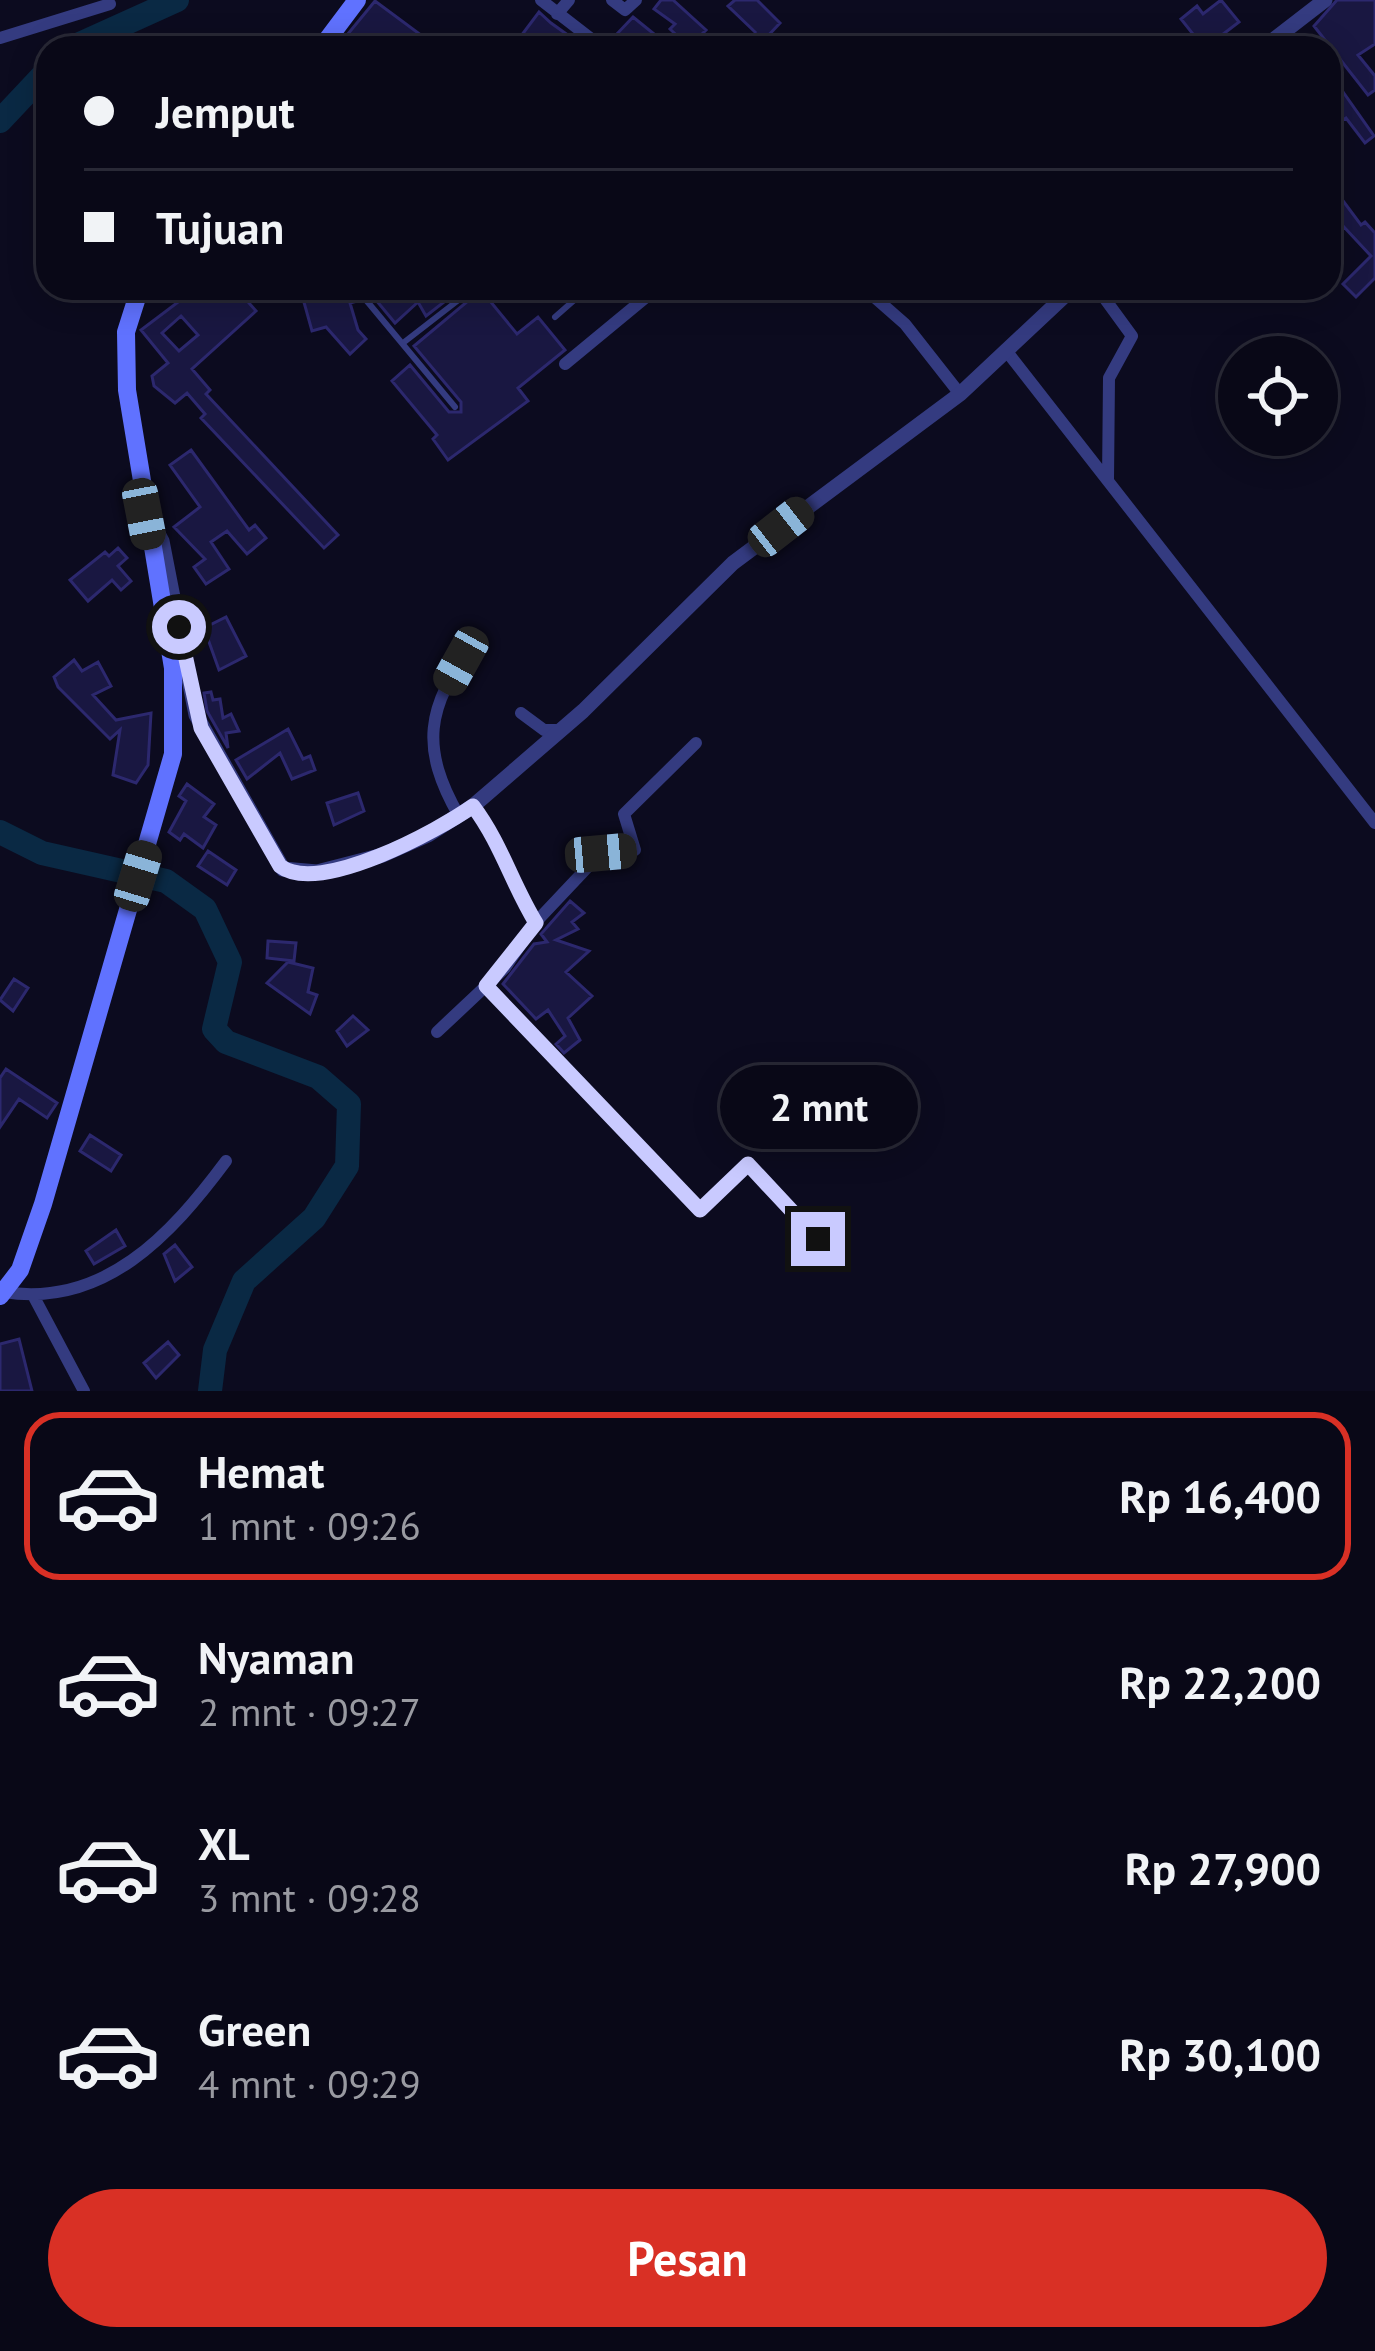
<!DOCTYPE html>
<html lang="id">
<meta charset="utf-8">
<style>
:root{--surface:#090817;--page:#171624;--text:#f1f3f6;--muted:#999aa1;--line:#292936;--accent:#d93025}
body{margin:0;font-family:"PT Sans",sans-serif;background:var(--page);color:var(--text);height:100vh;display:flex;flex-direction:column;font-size:45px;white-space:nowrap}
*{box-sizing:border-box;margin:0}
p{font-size:39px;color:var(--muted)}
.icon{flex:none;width:66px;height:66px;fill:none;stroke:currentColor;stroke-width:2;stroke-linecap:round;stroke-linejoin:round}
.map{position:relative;height:1391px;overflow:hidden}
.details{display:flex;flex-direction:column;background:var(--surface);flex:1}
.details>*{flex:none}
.banner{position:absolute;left:36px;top:36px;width:1305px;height:264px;border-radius:36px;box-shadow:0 6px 30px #0003,0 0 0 3px var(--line);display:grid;align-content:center;height:264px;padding:0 48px;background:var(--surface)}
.fabs{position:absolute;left:1218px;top:336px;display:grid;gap:24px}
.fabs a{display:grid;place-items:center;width:120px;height:120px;border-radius:50%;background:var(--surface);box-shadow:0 6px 30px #0003,0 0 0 3px var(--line);font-size:60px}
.end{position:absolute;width:54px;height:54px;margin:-27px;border:15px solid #c9caff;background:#111;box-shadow:0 0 0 6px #111}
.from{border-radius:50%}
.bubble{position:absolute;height:84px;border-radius:42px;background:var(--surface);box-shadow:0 6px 30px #0003,0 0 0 3px var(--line);font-size:39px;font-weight:700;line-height:84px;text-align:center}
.car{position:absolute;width:36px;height:72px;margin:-36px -18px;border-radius:15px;box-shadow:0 0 9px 3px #0007;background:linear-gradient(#222 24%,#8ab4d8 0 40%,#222 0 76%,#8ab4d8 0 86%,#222 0)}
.banner b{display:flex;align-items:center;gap:42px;height:114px;font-size:45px}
.banner b+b{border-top:3px solid var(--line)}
.banner i{width:30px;height:30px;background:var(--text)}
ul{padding:21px 0 0;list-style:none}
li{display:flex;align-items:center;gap:36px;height:168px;margin:0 24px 18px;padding:0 24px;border:6px solid transparent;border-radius:36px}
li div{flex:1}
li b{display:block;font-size:45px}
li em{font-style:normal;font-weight:700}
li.on{border-color:var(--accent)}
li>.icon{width:108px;height:108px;stroke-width:1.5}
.button{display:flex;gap:24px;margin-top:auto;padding:24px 48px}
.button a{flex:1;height:138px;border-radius:72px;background:var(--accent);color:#fff;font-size:48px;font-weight:700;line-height:138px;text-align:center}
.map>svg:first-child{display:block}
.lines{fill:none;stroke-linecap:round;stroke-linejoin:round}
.river{stroke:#0a2944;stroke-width:24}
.building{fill:#191741;stroke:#2c286e;stroke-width:3;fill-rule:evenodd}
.service{stroke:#343b80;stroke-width:6}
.minor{stroke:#343b80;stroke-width:12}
.tertiary{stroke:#343b80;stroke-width:15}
.secondary{stroke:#6072ff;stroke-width:18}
.route{stroke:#c9caff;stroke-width:15}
</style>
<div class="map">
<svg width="1375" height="1391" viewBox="0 0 1375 1391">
<rect width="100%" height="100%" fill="#0c0b1f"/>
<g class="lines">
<path class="river" d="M71,48L177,0
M0,121L48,70
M0,832L42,853L166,881L205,909L230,962L214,1029L226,1042L318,1077L349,1104L347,1166L314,1218L244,1281L215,1350L210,1391"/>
</g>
<path class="building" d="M661,0H673L706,30L689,47L670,29L675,24L654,9Z
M735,0H757L780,23L765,39L774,48H754L747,41L755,32L728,6Z
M1221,0L1239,22L1218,38L1227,48H1204L1181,19L1197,6L1203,14Z
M1337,0H1375V44L1358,55L1375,76V90L1368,95L1314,26Z
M375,1L425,38L418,48H363L347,35Z
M539,12L551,23L586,48H512Z
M633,17L659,38L651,48H628L614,37Z
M1329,72L1374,136L1365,143L1346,118L1329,129Z
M1329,182L1361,225L1365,222L1375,233V278L1356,297L1343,284L1371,256L1344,227L1338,232L1329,220Z
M206,288L219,296L236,288L256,311L192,369L210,390L206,394L338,535L324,548L201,418L205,414L187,393L175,403L154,386L152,376L168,363L141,330L190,293L194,298ZM181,316L198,335L179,351L162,333Z
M300,288H349L357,301L350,303L358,330L366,339L350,354L326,327L312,331Z
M366,288H462L426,316L418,302L395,323Z
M481,290L517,334L538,317L565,350L518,388L528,401L448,460L433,439L437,435L392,381L410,365L449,412H461V402L414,346Z
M191,450L249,530L255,525L266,538L247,554L227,531L211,542L229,569L206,584L194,567L205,559L174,527L200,507L170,465Z
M118,548L127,558L118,566L131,581L121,590L112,580L88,601L70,580L105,552L109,556Z
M226,617L246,656L219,670L204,628Z
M74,660L82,671L98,662L111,686L93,695L116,720L151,713L148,765L136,783L113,775L120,730L110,739L58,687L54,677Z
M211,692L213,700L220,699L223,718L231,714L239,731L226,733L228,748L207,711L204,693Z
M288,729L303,759L310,756L315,770L292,779L280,753L247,779L236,760Z
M187,784L214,804L204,817L216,825L203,848L184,834L180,840L169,832L186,801L179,796Z
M358,793L364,811L334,825L327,803Z
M208,851L236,870L227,885L198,866Z
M570,901L584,913L572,922L578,929L556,940L589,951L566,972L592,996L568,1018L580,1040L564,1053L556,1044L565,1036L548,1010L536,1019L503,984L534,944L547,942L541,934Z
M268,941L296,943L294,961L267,958Z
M288,962L313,968L308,992L317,995L310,1014L267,983Z
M14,979L28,988L13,1011L0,1000Z
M353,1016L368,1030L347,1046L337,1031Z
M6,1069L57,1103L47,1118L19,1099L0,1127V1078Z
M90,1135L121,1155L111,1171L80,1151Z
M116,1230L125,1246L94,1264L86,1251Z
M175,1245L192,1267L175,1281L164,1254Z
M19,1339L32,1391H0V1344Z
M168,1342L179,1355L156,1378L144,1363Z"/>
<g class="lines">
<path class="service" d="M356,288L455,407
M555,317L588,288
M403,343L474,288"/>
<path class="minor" d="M541,0L603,48
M612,0L625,10L636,0
M557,14L569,0
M0,38L110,4
M864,288L905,324L960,394
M1097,288L1132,336L1109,378L1108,480
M1008,353L1375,823
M565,364L657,288
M521,713L544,730H562
M459,816C420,748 426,707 473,645
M535,923L601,853L635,850L624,814L696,743
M486,986L700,1210L748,1164L818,1239
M437,1032L505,968L535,923C512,884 501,843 473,806
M4,1292C104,1308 171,1235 226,1161
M34,1297L84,1391"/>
<path class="tertiary" d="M1263,48L1325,0
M149,517L162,541L196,715L283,869L317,872L383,855L428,835L473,806L583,711L733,563L960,394L1073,288"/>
<path class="secondary" d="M321,48L357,0
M0,1296L20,1270L43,1204L173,754V668L127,390L126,332L140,288"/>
</g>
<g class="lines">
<path class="route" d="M179,627L201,728L280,866C319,896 439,830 473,806C501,843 512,884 536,923L486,986L700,1210L748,1164L818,1239"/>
</g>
</svg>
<div class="fabs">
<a><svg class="icon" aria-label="locate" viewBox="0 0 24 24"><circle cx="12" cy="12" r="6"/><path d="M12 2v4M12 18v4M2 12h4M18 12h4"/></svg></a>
</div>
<i class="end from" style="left:179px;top:627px"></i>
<i class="end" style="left:818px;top:1239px"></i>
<div class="bubble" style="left:720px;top:1065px;width:198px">2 mnt</div>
<i class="car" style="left:144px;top:514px;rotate:169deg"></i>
<i class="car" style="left:781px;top:527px;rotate:52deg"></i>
<i class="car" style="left:461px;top:661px;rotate:209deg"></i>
<i class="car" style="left:601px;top:853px;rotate:85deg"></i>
<i class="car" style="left:138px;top:876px;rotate:17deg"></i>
<div class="banner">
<b><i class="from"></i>Jemput</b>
<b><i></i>Tujuan</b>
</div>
</div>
<section class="details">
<ul>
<li class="on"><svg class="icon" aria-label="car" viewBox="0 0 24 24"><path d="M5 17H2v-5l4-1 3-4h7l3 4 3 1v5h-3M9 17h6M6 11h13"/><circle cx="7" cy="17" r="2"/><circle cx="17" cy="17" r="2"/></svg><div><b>Hemat</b><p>1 mnt · 09:26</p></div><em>Rp 16,400</em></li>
<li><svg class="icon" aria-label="car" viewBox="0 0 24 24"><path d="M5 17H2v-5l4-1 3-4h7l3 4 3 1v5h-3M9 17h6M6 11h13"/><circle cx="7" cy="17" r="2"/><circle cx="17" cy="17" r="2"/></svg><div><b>Nyaman</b><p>2 mnt · 09:27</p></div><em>Rp 22,200</em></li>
<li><svg class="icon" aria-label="car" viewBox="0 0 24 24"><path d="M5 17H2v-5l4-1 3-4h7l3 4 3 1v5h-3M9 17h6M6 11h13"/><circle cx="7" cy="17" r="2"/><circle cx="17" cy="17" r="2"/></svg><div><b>XL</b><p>3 mnt · 09:28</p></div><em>Rp 27,900</em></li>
<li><svg class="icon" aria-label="car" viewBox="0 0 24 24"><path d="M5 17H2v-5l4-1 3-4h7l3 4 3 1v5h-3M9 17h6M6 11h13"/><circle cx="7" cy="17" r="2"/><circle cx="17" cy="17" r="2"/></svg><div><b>Green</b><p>4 mnt · 09:29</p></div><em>Rp 30,100</em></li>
</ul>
<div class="button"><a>Pesan</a></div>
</section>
